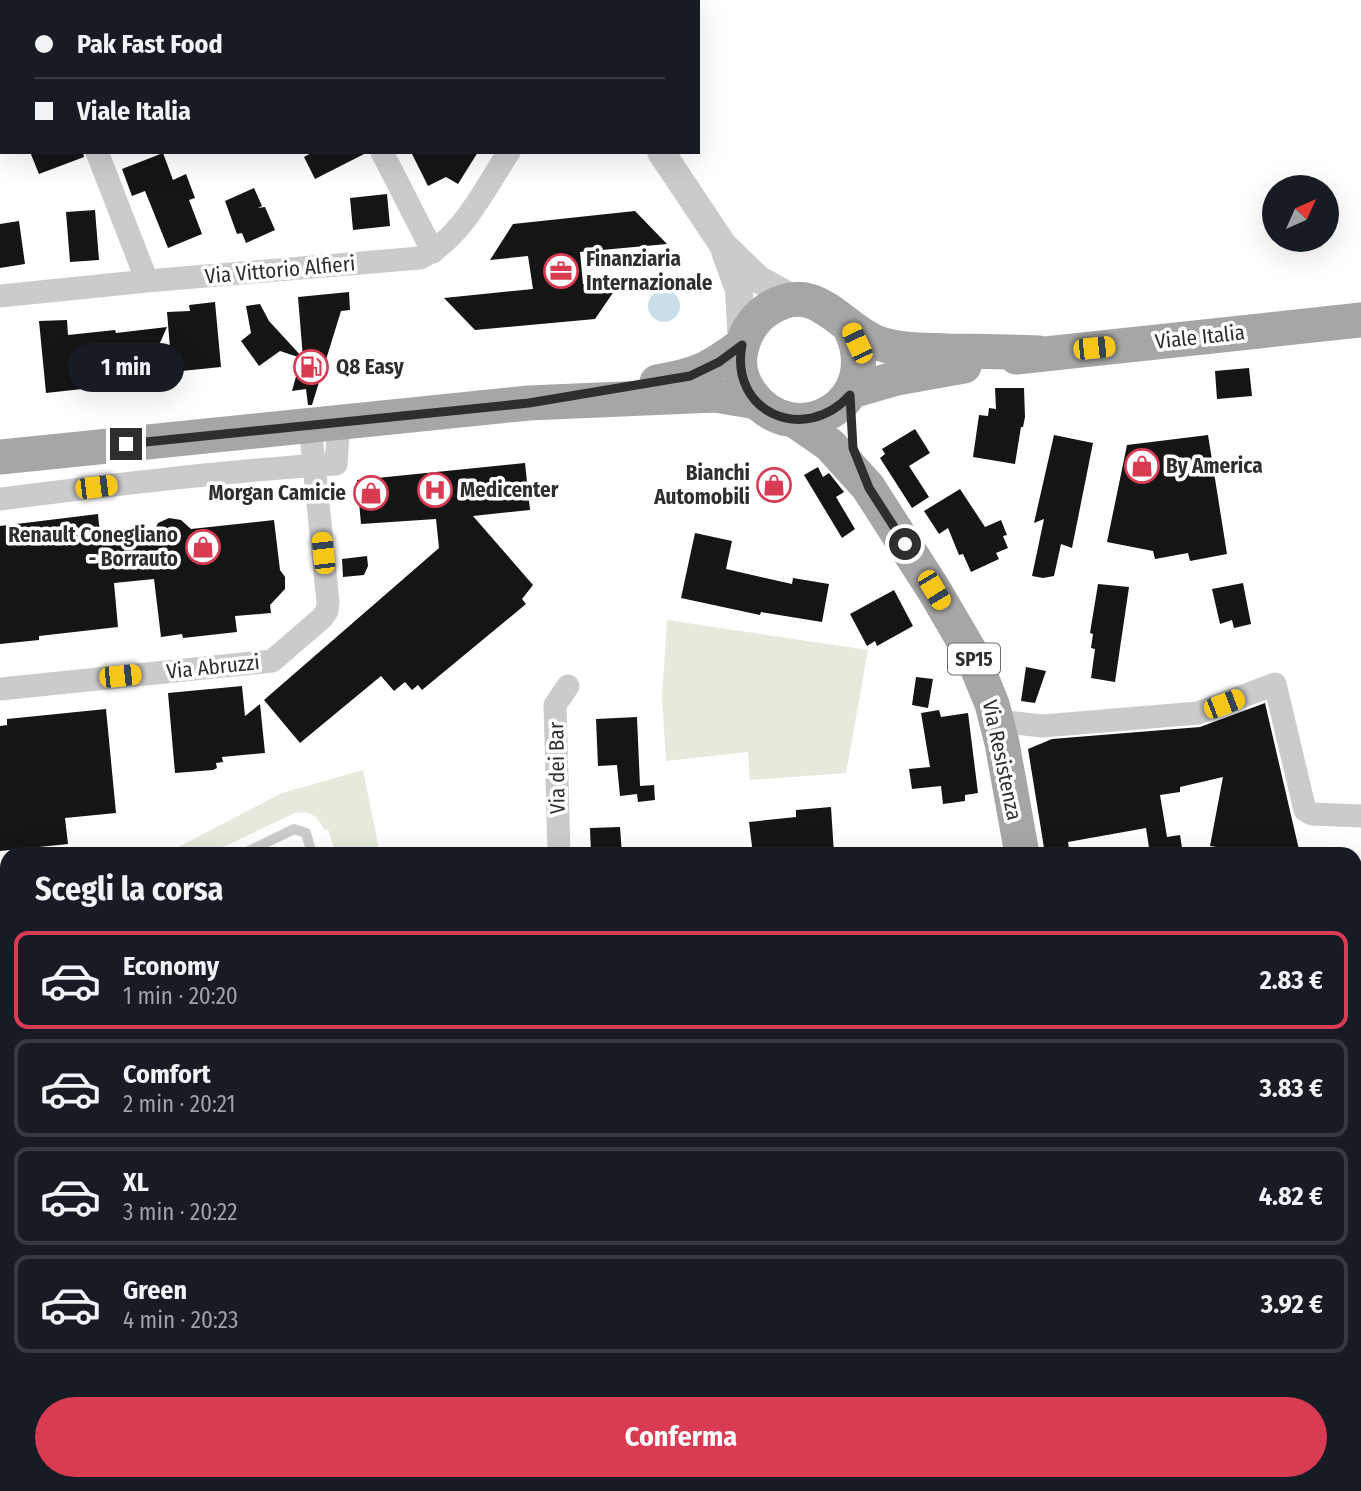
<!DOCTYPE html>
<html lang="it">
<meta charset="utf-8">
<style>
:root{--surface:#171b24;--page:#20242c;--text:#f1f3f6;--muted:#9ea1a6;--line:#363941;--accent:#d93b53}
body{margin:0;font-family:"Fira Sans Condensed",sans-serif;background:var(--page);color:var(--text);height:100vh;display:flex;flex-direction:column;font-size:26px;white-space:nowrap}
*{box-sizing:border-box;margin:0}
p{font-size:23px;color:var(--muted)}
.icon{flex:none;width:38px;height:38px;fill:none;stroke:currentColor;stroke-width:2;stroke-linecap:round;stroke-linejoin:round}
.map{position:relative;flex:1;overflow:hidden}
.side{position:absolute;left:0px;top:847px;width:1362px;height:644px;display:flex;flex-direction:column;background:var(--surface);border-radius:21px 21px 0 0;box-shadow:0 7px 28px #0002}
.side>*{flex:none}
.banner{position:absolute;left:0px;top:0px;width:700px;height:154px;box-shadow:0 7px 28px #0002;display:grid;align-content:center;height:154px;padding:0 35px;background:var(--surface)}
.needle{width:46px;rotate:45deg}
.tools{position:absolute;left:1262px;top:175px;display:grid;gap:14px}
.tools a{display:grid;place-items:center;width:77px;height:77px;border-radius:50%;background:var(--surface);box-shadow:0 7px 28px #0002;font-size:35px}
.end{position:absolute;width:32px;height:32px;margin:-16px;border:9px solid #2e2e2e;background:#fff;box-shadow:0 0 0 4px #fff}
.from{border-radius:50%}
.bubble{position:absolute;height:49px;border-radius:24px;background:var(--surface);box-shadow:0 7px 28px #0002;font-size:23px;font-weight:700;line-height:49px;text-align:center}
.car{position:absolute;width:21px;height:42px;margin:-21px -10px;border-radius:9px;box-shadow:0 0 5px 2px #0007;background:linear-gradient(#f5c518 24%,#345 0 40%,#f5c518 0 76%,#345 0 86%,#f5c518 0)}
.banner b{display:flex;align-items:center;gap:24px;height:66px;font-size:26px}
.banner b+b{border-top:2px solid var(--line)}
.banner i{width:18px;height:18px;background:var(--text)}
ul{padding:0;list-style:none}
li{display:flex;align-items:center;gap:21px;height:98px;margin:0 14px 10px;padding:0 21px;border:4px solid var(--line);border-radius:14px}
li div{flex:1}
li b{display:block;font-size:26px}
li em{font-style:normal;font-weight:700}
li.on{border-color:var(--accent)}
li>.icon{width:63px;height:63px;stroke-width:1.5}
h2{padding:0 35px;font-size:32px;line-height:84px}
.cta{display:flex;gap:14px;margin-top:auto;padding:14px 35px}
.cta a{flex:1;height:80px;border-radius:42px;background:var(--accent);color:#fff;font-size:28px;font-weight:700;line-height:80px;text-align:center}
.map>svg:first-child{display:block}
.green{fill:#e5eadc}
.water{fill:#c9dfe9}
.building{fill:#151515}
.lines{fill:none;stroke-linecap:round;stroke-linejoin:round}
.service{stroke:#cbcbcb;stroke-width:10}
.minor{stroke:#cbcbcb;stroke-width:23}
.tertiary{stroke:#cbcbcb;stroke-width:28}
.primary{stroke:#a6a6a6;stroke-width:35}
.route{stroke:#2e2e2e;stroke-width:9}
.labels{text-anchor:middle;stroke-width:7;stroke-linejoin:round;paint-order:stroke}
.shield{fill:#fff;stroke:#6d6d6d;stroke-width:2}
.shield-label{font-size:19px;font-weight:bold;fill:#2e2e2e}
.poi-label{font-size:21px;font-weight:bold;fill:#2e2e2e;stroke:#fff;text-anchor:start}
.street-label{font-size:21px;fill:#2e2e2e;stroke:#fff}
</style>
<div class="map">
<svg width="1361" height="1491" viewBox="0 0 1361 1491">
<rect width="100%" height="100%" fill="#fff"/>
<path class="green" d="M667,620L868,650L846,773L750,780L748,752L666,761L662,698Z
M363,770L380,854H336L328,829L324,830C318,816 310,810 295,813L208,854H165L282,793Z
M0,1223L7,1237V1275L0,1279L3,1251Z
M7,1296V1356L0,1359V1300Z
M1361,1451V1491H1208L1206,1484H1354L1355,1452Z
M342,1484H428L429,1491H345Z"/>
<path class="water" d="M648 306a16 16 0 1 1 32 0a16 16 0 1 1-32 0Z"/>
<path class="building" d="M30,152H83L84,157L39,174Z
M313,152H368L315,179L304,157Z
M411,152H478L458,184L446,177L428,186Z
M163,153L173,180L186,174L195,198L189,200L202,234L168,248L145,191L132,196L122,169Z
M254,188L262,206L258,208L265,207L275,230L246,243L242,233L237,234L225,201Z
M387,194L390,226L353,230L350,198Z
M95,210L99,260L70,262L66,212Z
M635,211L667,244L580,252L583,284L621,281L595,319L475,330L444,298L533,289L528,256L490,260L513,224Z
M19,221L25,264L0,268V224Z
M349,292L350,310L341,311L312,405H308L306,389L292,391L301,358L280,351L259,366L241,341L251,333L246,306L260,304L269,321L303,358L298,297Z
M215,302L221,367L172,372L167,312L190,311L189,305Z
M67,320L68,335L115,330L116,333L167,327L147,372L118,374L119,385L46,393L39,321Z
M1249,368L1252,396L1217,399L1215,371Z
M995,388H1024L1025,417L1023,427H1021L1015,464L973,457L979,415L988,416L989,408L996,409Z
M915,429L930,453L909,466L929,497L912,508L880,458L885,454L882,449Z
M1054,435L1093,443L1072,548L1061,544L1054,576L1043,578L1032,576L1044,519L1034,523Z
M1208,435L1227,554L1190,561L1188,553L1155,559L1153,551L1107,542L1127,445Z
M525,463L530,510L473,516L533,585L522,599L526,604L422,690L418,685L412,690L405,682L394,691L381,676L300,743L264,700L439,548L436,519L361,524L357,480Z
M818,467L823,477L829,473L844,492L836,497L855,529L842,538L804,475Z
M960,489L985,527L1001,520L1007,535L1003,536L1008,548L996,553L999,559L971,572L963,554L959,555L948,528L939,534L924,511Z
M98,514L101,545L149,540L158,523L169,518L181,520L191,529L274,520L280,570L285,577V589L270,605L271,613L235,616L237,632L183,638L182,634L161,637L154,579L114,583L118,627L39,636V640L0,644V526Z
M695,533L732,541L726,569L792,584L793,578L829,584L822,622L761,612L760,615L681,598Z
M367,556L368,566L364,575L343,577L342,559Z
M1243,583L1251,624L1234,628L1232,620L1220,624L1212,589Z
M1098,584L1129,587L1115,682L1091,678L1095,649L1091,648L1093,634L1090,633Z
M894,590L913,626L877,646L875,641L867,646L850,614Z
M1026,667L1046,671L1035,703L1021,701Z
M916,677L933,679L928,708L912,705Z
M242,686L245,716L260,704L265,753L222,757L223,762L216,763L217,768L213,770L175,773L168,693Z
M1265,703L1300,854H1237V850L1210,846L1223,777L1180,787V792L1160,795L1167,837L1180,835L1183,854H1150L1146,828L1068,842L1070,854H1045L1028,749L1052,739L1200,727Z
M106,709L116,813L65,818L68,844L0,851V726L7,725V719Z
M939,710L941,717L968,713L978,793L965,795V801L943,804L941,786L912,789L909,769L930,767L921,713Z
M637,717L640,786L654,785L655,800L638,802L637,794L620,796L617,765L598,766L596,719Z
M831,807L834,854H753L749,822L796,817V810Z
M620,827L622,854H591L590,828Z"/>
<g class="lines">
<path class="service" d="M243,854L294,829L306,833L312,854
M0,971L7,967
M0,1164L7,1178
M0,1289L7,1285"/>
<path class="minor" d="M33,0L34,2
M304,0L305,2
M238,2L242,0
M97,152L147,281
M382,152L433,252
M0,296L147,281L420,258C461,240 485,188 509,152
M0,499C112,485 224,471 336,464L339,422
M0,689L272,661L322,618L327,611L328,602L310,425
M997,721L1043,726L1198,713L1275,684L1305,810L1312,814L1361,816
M559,854L555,705L568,686
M1354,905L1361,902"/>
<path class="tertiary" d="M562,0L563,2
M661,152L723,245L758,279L796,300
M725,251L739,290L742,345"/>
<path class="primary" d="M850,328C887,405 793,453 751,394C743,383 738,369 740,355C743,337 752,320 767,310C814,278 838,326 875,342C898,351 924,350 948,351C979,351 1009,352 1039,353
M1016,357L1361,320
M657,382C697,375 708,370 742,345
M852,391L897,378L964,366
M794,420L830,445L868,487L934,590L972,655L992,704L1002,743L1022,854
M0,457L529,403L715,395L757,402
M1171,1484L1173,1491"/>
</g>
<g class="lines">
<path class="route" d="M126,444L529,403L690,376L719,362L742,345C729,413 805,445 850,395L853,448L869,488L905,544"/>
</g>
<defs>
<g id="office-ring" transform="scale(1.75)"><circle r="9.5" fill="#fff" stroke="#d93b53" stroke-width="1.5"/><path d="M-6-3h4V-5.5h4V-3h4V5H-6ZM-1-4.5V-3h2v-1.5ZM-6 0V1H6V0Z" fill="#d93b53"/></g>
<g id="fuel-ring" transform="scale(1.75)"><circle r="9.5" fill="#fff" stroke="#d93b53" stroke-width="1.5"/><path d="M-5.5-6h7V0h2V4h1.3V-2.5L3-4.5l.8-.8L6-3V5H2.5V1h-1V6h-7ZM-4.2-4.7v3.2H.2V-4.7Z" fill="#d93b53"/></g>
<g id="shop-ring" transform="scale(1.75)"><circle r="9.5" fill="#fff" stroke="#d93b53" stroke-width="1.5"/><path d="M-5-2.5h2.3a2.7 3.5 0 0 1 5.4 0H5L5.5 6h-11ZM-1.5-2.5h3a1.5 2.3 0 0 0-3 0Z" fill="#d93b53"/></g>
<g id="hospital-ring" transform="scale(1.75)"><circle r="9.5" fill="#fff" stroke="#d93b53" stroke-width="1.5"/><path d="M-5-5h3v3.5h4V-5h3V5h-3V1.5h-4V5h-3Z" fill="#d93b53"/></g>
</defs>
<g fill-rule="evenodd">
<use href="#office-ring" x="561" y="271"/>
<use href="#fuel-ring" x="311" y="367"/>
<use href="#shop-ring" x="1142" y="466"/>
<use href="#shop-ring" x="774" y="485"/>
<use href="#hospital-ring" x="435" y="490"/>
<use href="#shop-ring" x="371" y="493"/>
<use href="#shop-ring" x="203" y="547"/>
</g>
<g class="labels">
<rect class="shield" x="948" y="643.5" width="52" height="31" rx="5"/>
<g class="shield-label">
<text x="974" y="666">SP15</text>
</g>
<g class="poi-label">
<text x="586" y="266">Finanziaria<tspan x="586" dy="24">Internazionale</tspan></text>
<text x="336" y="374">Q8 Easy</text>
<text x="1166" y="473">By America</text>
<text x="750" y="480" text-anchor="end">Bianchi<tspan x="750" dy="24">Automobili</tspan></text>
<text x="460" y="497">Medicenter</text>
<text x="346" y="500" text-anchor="end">Morgan Camicie</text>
<text x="178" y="542" text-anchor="end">Renault Conegliano<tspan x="178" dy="24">- Borrauto</tspan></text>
</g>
<g class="street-label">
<text transform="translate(280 270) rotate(-5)" y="7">Via Vittorio Alfieri</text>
<text transform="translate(1200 337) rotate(-6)" y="7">Viale Italia</text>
<text transform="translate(213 667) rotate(-6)" y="7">Via Abruzzi</text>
<text transform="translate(1002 760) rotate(78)" y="7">Via Resistenza</text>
<text transform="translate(557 768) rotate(-91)" y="7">Via dei Bar</text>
</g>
</g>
</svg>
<div class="tools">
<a><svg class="needle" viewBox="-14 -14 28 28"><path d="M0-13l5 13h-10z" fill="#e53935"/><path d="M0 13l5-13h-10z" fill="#9ea1a6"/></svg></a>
</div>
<i class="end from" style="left:905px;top:544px"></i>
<i class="end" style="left:126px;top:444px"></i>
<div class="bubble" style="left:68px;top:343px;width:116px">1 min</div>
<i class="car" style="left:857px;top:343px;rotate:335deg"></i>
<i class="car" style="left:1094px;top:348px;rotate:84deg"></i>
<i class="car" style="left:96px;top:487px;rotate:83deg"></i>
<i class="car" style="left:323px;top:553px;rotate:354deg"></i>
<i class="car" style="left:934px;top:590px;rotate:149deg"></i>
<i class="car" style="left:120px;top:676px;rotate:84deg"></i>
<i class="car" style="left:1224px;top:704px;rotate:69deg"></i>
<div class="banner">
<b><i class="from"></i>Pak Fast Food</b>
<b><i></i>Viale Italia</b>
</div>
<section class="side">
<h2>Scegli la corsa</h2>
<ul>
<li class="on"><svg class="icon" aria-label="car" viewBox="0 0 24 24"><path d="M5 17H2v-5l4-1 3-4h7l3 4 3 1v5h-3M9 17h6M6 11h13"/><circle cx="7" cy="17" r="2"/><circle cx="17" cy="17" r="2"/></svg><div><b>Economy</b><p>1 min · 20:20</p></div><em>2.83 €</em></li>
<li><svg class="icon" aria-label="car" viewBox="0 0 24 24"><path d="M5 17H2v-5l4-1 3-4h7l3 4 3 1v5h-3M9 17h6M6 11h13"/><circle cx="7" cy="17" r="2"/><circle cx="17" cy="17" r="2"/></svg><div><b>Comfort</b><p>2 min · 20:21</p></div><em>3.83 €</em></li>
<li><svg class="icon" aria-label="car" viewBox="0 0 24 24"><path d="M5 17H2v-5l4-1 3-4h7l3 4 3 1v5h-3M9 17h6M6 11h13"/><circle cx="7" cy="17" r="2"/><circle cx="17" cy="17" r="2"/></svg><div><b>XL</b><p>3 min · 20:22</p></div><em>4.82 €</em></li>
<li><svg class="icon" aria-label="car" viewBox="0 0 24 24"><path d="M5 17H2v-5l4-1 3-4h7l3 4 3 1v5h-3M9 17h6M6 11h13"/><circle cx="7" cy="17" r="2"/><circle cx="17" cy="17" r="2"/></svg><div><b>Green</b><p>4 min · 20:23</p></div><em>3.92 €</em></li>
</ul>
<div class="cta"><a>Conferma</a></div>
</section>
</div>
